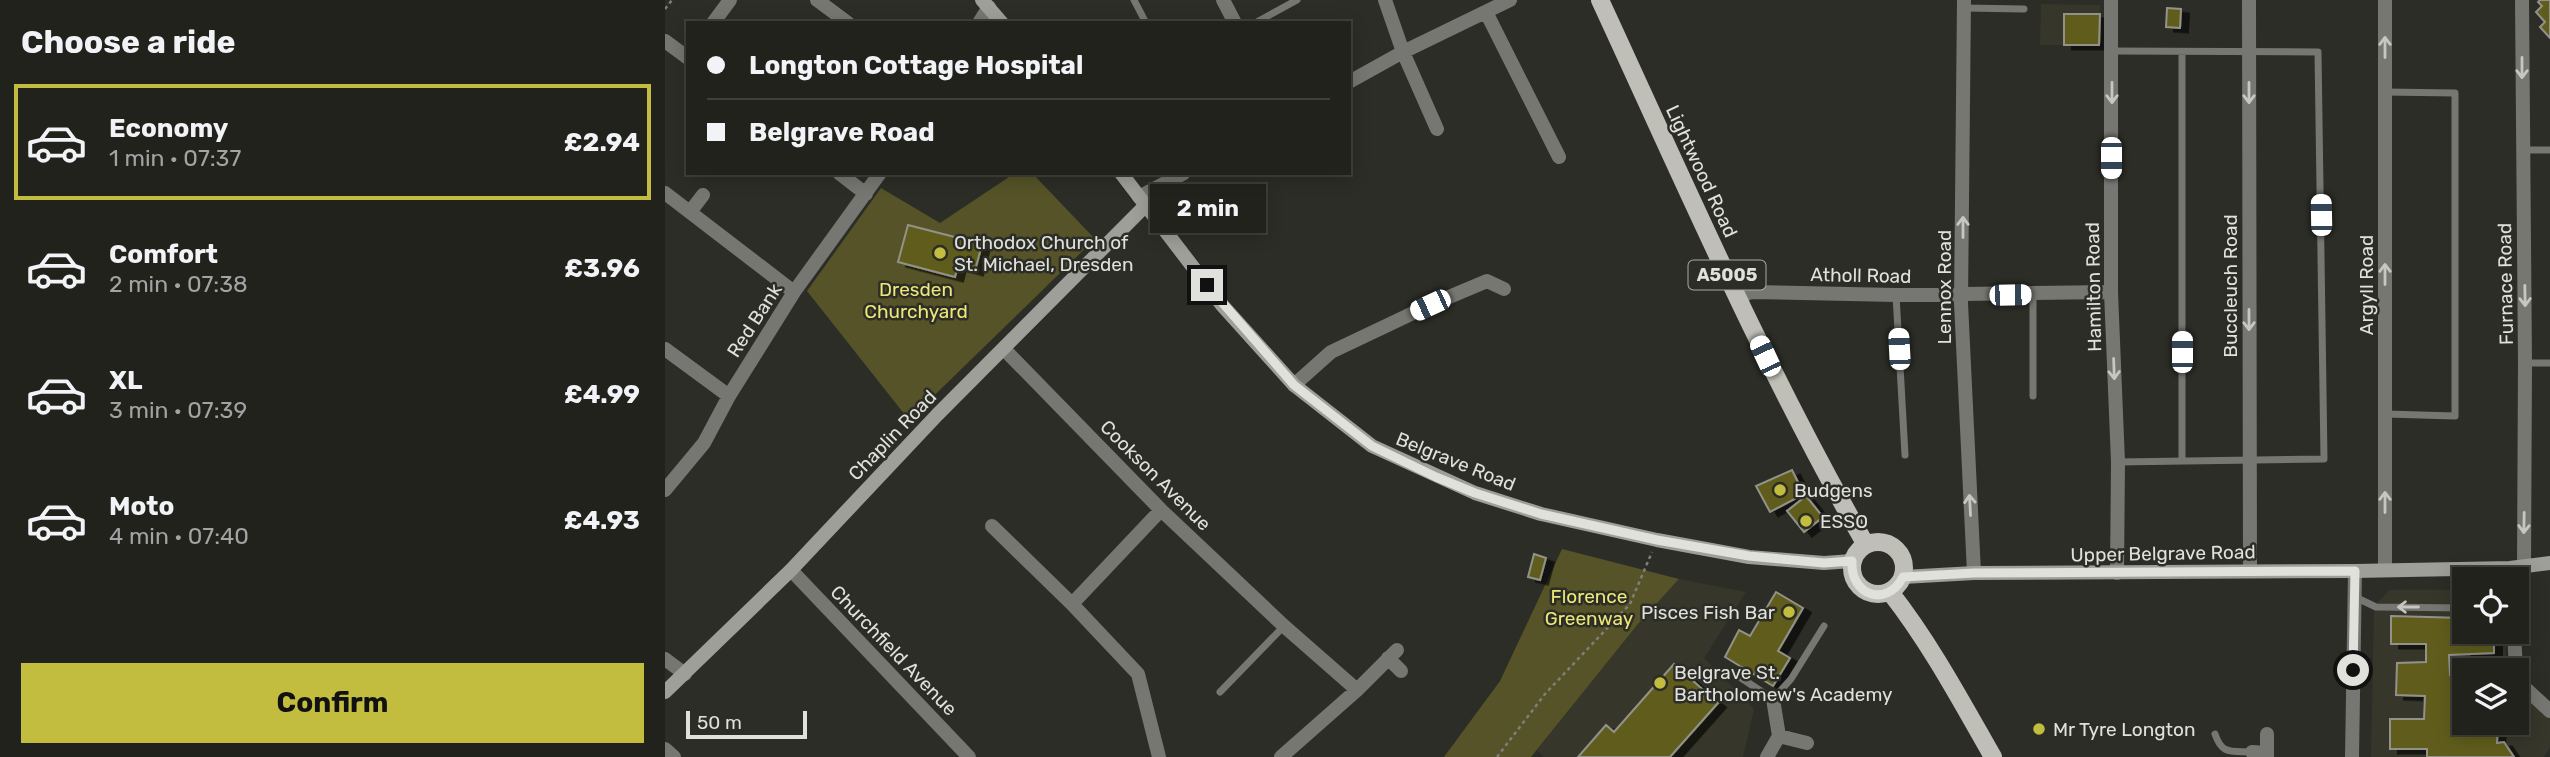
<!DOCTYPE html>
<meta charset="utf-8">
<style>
:root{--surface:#22221d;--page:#2a2a26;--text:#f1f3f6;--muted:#a2a4a4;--line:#3f3f3b;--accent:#c3bd3f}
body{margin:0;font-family:Rubik,sans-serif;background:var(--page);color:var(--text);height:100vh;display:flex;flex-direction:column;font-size:26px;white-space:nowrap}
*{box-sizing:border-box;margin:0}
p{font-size:23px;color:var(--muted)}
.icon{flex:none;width:38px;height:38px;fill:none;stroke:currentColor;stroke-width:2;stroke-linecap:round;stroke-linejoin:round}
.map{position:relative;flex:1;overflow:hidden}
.drawer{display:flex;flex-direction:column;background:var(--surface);width:665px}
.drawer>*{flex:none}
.guide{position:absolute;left:21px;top:21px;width:665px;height:154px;border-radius:0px;box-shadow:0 4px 18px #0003,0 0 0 2px var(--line);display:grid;align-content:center;height:154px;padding:0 21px;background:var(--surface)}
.fabs{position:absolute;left:1787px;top:567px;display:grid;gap:14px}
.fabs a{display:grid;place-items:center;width:77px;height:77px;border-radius:0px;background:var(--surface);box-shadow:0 4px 18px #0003,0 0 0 2px var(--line);font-size:35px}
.scale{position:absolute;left:21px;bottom:18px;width:121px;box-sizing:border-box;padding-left:7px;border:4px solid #e0e0dc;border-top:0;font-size:19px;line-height:24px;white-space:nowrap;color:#e0e0dc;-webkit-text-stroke:5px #2d2d27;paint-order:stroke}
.end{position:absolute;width:32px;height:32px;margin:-16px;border:9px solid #e0e0dc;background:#111;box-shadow:0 0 0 4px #111}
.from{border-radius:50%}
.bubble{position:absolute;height:49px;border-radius:0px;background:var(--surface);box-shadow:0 4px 18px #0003,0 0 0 2px var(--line);font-size:23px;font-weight:700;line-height:49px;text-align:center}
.car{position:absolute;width:21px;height:42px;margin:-21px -10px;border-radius:9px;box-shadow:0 0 5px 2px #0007;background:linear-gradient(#fff 24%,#345 0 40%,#fff 0 76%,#345 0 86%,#fff 0)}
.guide b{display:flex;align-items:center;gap:24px;height:66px;font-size:26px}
.guide b+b{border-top:2px solid var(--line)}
.guide i{width:18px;height:18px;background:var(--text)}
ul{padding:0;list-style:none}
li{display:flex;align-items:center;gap:21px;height:116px;margin:0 14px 10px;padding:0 7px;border:4px solid transparent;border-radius:0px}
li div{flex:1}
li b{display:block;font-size:26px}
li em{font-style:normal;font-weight:700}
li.active{border-color:var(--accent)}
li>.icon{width:63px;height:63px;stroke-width:1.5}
h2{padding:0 21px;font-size:32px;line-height:84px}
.cta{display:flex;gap:14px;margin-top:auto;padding:14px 21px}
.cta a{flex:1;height:80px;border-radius:0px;background:var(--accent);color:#111;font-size:28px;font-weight:700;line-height:80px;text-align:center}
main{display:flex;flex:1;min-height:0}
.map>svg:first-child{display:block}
.built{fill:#36362a}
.green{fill:#555327}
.building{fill:#605d1e;stroke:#92928a;stroke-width:2;filter:url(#shadow)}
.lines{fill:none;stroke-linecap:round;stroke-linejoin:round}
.path{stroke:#7f7f7a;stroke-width:2.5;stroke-dasharray:3.5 3.5;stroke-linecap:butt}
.lane{stroke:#767672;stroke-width:7}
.street{stroke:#767672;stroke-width:14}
.secondary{stroke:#9f9f9a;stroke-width:14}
.primary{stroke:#bfbfb8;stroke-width:18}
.oneway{stroke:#c6c6c2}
.route{stroke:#e0e0dc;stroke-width:9}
.poi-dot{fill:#c3bd3f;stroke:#2d2d27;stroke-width:2.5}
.labels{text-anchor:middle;stroke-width:5;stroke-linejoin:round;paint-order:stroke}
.shield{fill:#2d2d27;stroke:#aaaaa6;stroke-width:2}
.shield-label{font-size:18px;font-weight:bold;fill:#e0e0dc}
.street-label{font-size:19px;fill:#e0e0dc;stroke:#2d2d27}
.poi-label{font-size:19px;fill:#e0e0dc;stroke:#2d2d27;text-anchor:start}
.park-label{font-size:19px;fill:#ece777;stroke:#2d2d27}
</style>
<main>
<section class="drawer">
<h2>Choose a ride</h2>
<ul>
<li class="active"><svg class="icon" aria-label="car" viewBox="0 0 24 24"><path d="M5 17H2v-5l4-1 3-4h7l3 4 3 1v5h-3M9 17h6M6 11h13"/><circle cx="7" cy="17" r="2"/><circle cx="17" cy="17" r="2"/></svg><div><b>Economy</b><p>1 min · 07:37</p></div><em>£2.94</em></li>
<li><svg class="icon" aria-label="car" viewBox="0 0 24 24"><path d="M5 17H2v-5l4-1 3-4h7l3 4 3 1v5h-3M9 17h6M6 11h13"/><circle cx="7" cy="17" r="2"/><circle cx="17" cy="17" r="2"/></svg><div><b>Comfort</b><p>2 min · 07:38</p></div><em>£3.96</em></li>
<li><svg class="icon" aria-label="car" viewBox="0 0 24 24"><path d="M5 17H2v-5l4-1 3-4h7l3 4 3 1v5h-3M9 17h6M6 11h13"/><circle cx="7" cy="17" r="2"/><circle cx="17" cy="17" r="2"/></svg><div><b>XL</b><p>3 min · 07:39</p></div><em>£4.99</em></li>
<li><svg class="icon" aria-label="car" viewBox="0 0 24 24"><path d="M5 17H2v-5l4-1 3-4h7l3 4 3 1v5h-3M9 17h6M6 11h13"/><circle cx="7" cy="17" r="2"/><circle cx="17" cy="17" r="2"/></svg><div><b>Moto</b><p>4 min · 07:40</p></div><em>£4.93</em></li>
</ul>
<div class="cta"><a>Confirm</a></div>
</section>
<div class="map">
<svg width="1885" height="757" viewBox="0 0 1885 757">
<defs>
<filter id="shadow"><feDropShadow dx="8" dy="4.5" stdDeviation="0" flood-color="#0009"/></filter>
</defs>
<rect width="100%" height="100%" fill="#2d2d27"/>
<path class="built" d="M1376,4L1435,5L1434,45H1375Z
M1014,579L1081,592L1039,658L1089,709L1078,757H879L872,750L973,624Z
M1724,590H1799V632H1841V670H1799V723H1852V696L1864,698L1885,719V747L1879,757H1706L1709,610L1713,602Z"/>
<path class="green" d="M350,173H367L430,239L244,420L142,291L216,188L275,223Z
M897,549L1014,579L973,624L866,757H779L835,681Z"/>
<path class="building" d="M1875,0H1885V38L1875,27L1880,22L1871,12L1877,6L1873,2Z
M1502,8L1516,9L1515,28L1501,27Z
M1399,14H1435L1434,45H1399Z
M243,225L317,244L310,271L293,266L290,277L233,262Z
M1127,470L1139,494L1105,512L1091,486Z
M1141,496L1158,517L1139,532L1122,511Z
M869,554L881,558L875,580L863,577Z
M1111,592L1138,608L1113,651L1125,658L1108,686L1060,657L1074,630L1085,636Z
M1726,616L1799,618V632H1829V653L1784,655L1785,675H1799V723H1833L1832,743L1839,742L1849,757H1762V749H1725V719H1759L1760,696L1731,695L1732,663L1761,662V644H1726Z
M1009,664L1053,703L1005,757H913L941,725L949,732Z"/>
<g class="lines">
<path class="path" d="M0,9L7,0
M832,757L880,694L965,604L987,552"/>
<path class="lane" d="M469,0L481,23
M1299,8L1359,9
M590,23L632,0
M1447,51L1653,52L1659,459L1453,462
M1720,92L1790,93V416L1721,414
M1858,150H1885
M1231,295L1240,455
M1860,363H1885
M1368,396V294
M1517,461V52
M1690,597L1711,607L1799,608
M1073,676L1108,699L1126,679L1159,626
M555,692L619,626
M1550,734C1557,755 1566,751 1586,752"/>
<path class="street" d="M152,0L183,23
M558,0L570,23
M720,0L738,52L772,129
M1299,0L1296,303L1309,573
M1446,0V292L1453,462L1452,573
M1584,0L1585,571
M1857,0L1860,363L1859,567
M821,12L894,157
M48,23L65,0
M314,23L324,7
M0,41L23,58
M684,82L738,52L845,0
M174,173L201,194
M0,193L129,292
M474,197L519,173
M25,212L38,195
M1072,299L1085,292L1231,295L1446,292
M0,349L64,396
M339,349L496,510L619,626L692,690
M629,385L666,352L765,305L822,281L839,289
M0,490L39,443L64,396L129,292L215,173
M327,526L407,604L473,674L494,757
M126,570L304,757
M1720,570V0
M407,604L496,510
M1849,632L1851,670
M723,658L736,671
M0,659L20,674
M1852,674L1860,688L1885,711
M1108,699L1114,736
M1602,734V757
M0,749L9,757
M1587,752L1602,753
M616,757L692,690L732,650
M1102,757L1114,736L1142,743
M1687,757L1690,571"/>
<path class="secondary" d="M317,0L337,23
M456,173L557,305L629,385L707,446L810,493L876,514L992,540L1084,557L1159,563L1187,561
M1238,577L1309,573L1690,571L1845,568L1885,563
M0,692L126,570L272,415L481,205"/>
<path class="primary" d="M935,0C1020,184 1100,369 1201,545
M1187 568a26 26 0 1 1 52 0a26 26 0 1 1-52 0Z
M1225,592C1265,643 1296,701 1328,757"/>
</g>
<defs><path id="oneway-shaft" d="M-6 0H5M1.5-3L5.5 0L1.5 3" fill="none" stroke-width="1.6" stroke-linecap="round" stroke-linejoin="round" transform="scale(1.75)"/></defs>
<g class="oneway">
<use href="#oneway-shaft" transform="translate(1720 47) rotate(-90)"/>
<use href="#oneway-shaft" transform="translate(1857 68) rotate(90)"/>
<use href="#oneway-shaft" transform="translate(1447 93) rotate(90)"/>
<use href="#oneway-shaft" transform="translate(1584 93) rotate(90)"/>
<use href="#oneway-shaft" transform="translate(1298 227) rotate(-90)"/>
<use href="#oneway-shaft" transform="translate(1720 274) rotate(-90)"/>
<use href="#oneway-shaft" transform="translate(1860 296) rotate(89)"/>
<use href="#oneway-shaft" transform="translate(1584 320) rotate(90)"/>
<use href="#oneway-shaft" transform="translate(1449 369) rotate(88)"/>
<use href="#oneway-shaft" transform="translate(1720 502) rotate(-90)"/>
<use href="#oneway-shaft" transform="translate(1305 505) rotate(-93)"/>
<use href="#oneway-shaft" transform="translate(1859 523) rotate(91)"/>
<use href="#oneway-shaft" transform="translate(1743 607) rotate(-180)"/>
</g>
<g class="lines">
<path class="route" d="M542,285L629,385L707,446L771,477L810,493L876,514L992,540L1084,556L1159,563L1187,561C1185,596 1222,608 1238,577L1309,573L1690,571L1688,670"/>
</g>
<g class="poi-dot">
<circle cx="275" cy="253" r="7"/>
<circle cx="1115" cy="490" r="7"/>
<circle cx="1141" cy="521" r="7"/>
<circle cx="1124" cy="612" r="7"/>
<circle cx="995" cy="683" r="7"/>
<circle cx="1374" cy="729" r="7"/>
</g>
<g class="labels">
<rect class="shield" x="1023.5" y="260.5" width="77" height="29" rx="5"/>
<g class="shield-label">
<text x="1062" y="281">A5005</text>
</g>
<g class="street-label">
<text transform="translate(1037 171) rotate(65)" y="7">Lightwood Road</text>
<text transform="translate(1196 275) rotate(1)" y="7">Atholl Road</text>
<text transform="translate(1840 284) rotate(-91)" y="7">Furnace Road</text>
<text transform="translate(1701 285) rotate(-90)" y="7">Argyll Road</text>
<text transform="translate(1565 286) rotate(-90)" y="7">Buccleuch Road</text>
<text transform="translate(1279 287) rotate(-90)" y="7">Lennox Road</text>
<text transform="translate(1428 287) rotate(-91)" y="7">Hamilton Road</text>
<text transform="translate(89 320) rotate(-57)" y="7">Red Bank</text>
<text transform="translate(227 435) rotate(-46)" y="7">Chaplin Road</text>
<text transform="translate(791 461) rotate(22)" y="7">Belgrave Road</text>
<text transform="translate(491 475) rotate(45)" y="7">Cookson Avenue</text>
<text transform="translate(1498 553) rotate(-1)" y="7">Upper Belgrave Road</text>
<text transform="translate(229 650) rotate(46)" y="7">Churchfield Avenue</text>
</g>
<g class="poi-label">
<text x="289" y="249">Orthodox Church of<tspan x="289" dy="22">St. Michael, Dresden</tspan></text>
<text x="1129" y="497">Budgens</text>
<text x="1155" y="528">ESSO</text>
<text x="1110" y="619" text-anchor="end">Pisces Fish Bar</text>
<text x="1009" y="679">Belgrave St.<tspan x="1009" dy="22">Bartholomew's Academy</tspan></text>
<text x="1388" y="736">Mr Tyre Longton</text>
</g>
<g class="park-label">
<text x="251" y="296">Dresden<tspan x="251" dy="22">Churchyard</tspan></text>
<text x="924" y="603">Florence<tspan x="924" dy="22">Greenway</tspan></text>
</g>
</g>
</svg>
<div class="fabs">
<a><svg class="icon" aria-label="locate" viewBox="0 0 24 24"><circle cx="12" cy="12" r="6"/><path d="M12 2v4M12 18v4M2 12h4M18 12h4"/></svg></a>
<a><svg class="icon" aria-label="layers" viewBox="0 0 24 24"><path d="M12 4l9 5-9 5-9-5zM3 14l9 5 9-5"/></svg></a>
</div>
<div class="scale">50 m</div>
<i class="end from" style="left:1688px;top:670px"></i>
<i class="end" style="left:542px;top:285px"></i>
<div class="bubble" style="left:485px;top:184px;width:116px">2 min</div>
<i class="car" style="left:1446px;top:158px;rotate:180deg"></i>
<i class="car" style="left:1656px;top:215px;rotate:359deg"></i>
<i class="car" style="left:1345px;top:295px;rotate:89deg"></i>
<i class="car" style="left:765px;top:305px;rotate:245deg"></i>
<i class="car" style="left:1234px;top:349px;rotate:357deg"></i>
<i class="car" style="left:1517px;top:352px;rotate:0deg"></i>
<i class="car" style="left:1100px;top:356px;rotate:335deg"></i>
<div class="guide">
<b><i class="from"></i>Longton Cottage Hospital</b>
<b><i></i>Belgrave Road</b>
</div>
</div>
</main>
